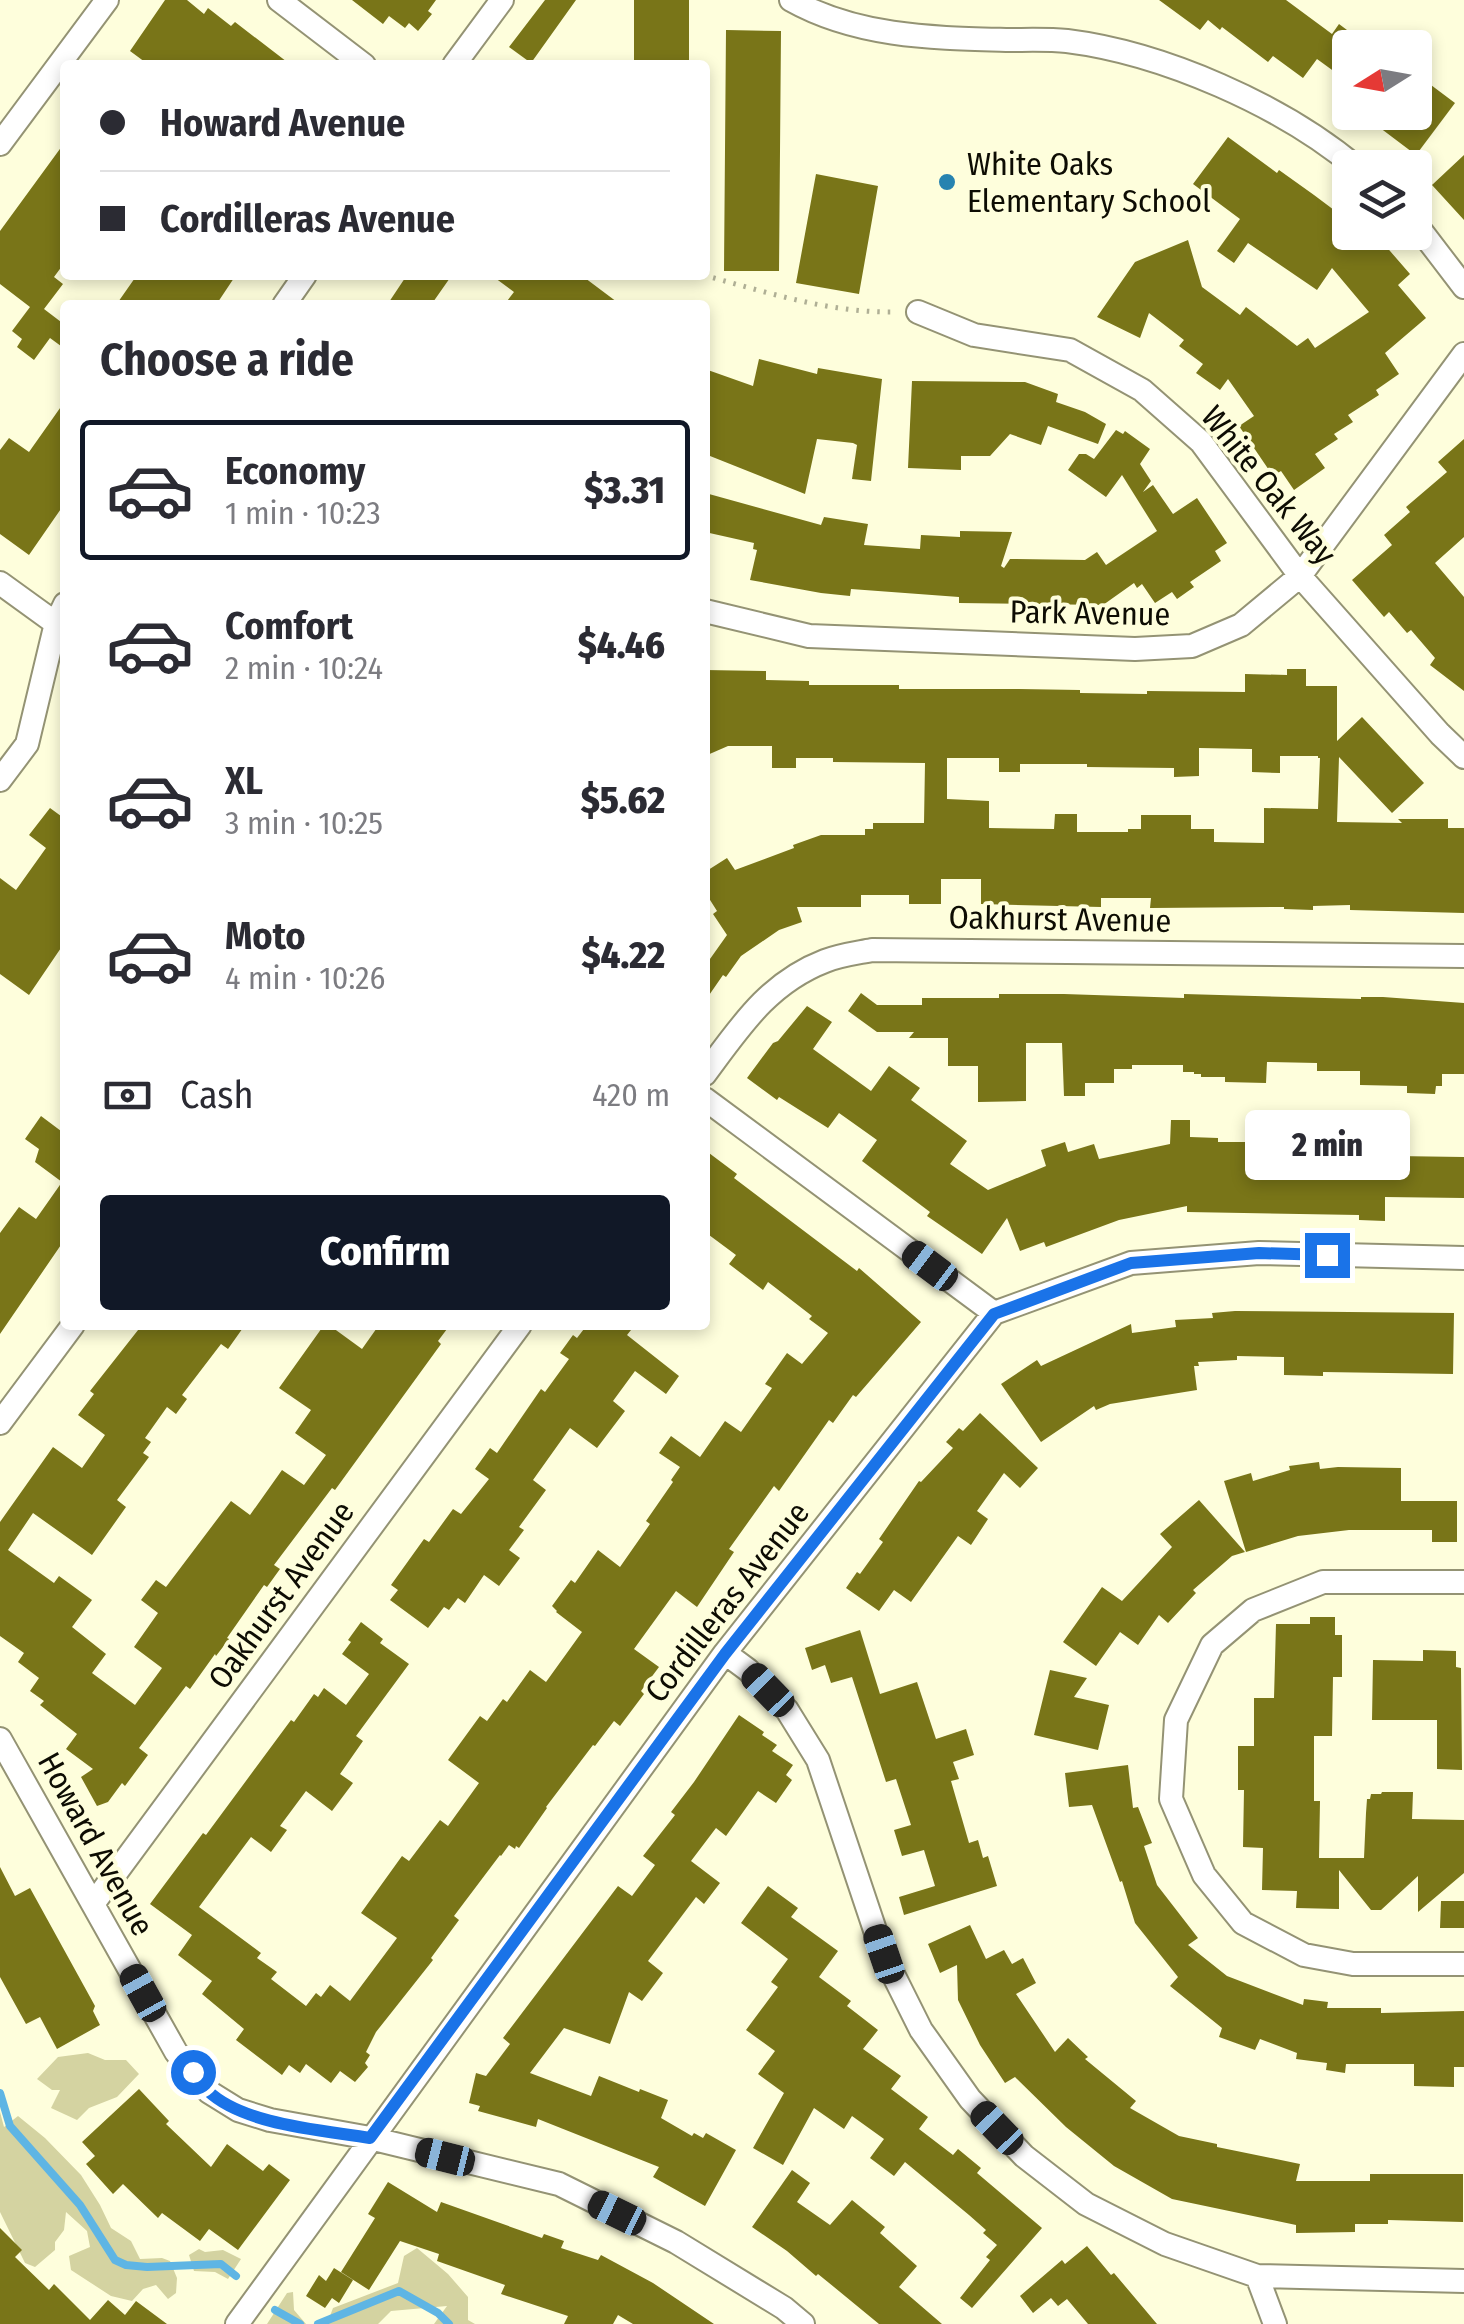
<!DOCTYPE html>
<meta charset="utf-8">
<style>
:root{--surface:#fff;--page:#f2f2f3;--text:#2b2b33;--muted:#7c7c81;--line:#e1e1e2;--accent:#111827}
body{margin:0;font-family:"Fira Sans Condensed",sans-serif;background:var(--page);color:var(--text);height:100vh;display:flex;flex-direction:column;font-size:38px;white-space:nowrap}
*{box-sizing:border-box;margin:0}
p{font-size:32px;color:var(--muted)}
.icon{flex:none;width:55px;height:55px;fill:none;stroke:currentColor;stroke-width:2;stroke-linecap:round;stroke-linejoin:round}
.map{position:relative;flex:1;overflow:hidden}
.side{position:absolute;left:60px;top:300px;width:650px;height:1030px;display:flex;flex-direction:column;background:var(--surface);border-radius:10px;box-shadow:0 5px 15px #0003}
.side>*{flex:none}
.top-card{position:absolute;left:60px;top:60px;width:650px;height:220px;border-radius:10px;box-shadow:0 5px 15px #0003;display:grid;align-content:center;height:220px;padding:0 40px;background:var(--surface)}
.needle{width:65px;rotate:259deg}
.fabs{position:absolute;left:1332px;top:30px;display:grid;gap:20px}
.fabs a{display:grid;place-items:center;width:100px;height:100px;border-radius:10px;background:var(--surface);box-shadow:0 5px 15px #0003;font-size:50px}
.end{position:absolute;width:45px;height:45px;margin:-22px;border:12px solid #1a73e8;background:#fff;box-shadow:0 0 0 5px #fff}
.from{border-radius:50%}
.bubble{position:absolute;height:70px;border-radius:10px;background:var(--surface);box-shadow:0 5px 15px #0003;font-size:32px;font-weight:800;line-height:70px;text-align:center}
.car{position:absolute;width:30px;height:60px;margin:-30px -15px;border-radius:12px;box-shadow:0 0 8px 2px #0007;background:linear-gradient(#222 24%,#8ab4d8 0 40%,#222 0 76%,#8ab4d8 0 86%,#222 0)}
.top-card b{display:flex;align-items:center;gap:35px;height:95px;font-size:38px}
.top-card b+b{border-top:2px solid var(--line)}
.top-card i{width:25px;height:25px;background:var(--text)}
ul{padding:0;list-style:none}
li{display:flex;align-items:center;gap:30px;height:140px;margin:0 20px 15px;padding:0 20px;border:5px solid transparent;border-radius:10px}
li div{flex:1}
li b{display:block;font-size:38px}
li em{font-style:normal;font-weight:800}
li.on{border-color:var(--accent)}
li>.icon{width:90px;height:90px;stroke-width:1.5}
h2{padding:0 40px;font-size:45px;line-height:120px}
.pay{display:flex;align-items:center;gap:25px;height:110px;padding:0 40px;font-size:38px}
.pay p{margin-inline-start:auto}
.action{display:flex;gap:20px;margin-top:auto;padding:20px 40px}
.action a{flex:1;height:115px;border-radius:10px;background:var(--accent);color:#fff;font-size:40px;font-weight:800;line-height:115px;text-align:center}
.map>svg:first-child{display:block}
.green{fill:#d4d3a1}
.lines{fill:none;stroke-linecap:round;stroke-linejoin:round}
.stream{stroke:#5eb5e4;stroke-width:8}
.building{fill:#797518;fill-rule:evenodd}
.street-casing{stroke:#949374;stroke-width:26}
.path{stroke:#afaf95;stroke-width:5;stroke-dasharray:2.5 8;stroke-linecap:butt}
.street{stroke:#fff;stroke-width:22}
.route{stroke:#1a73e8;stroke-width:12}
.poi-dot{fill:#2783b0;stroke:#fefedc;stroke-width:4}
.labels{text-anchor:middle;stroke-width:8;stroke-linejoin:round;paint-order:stroke}
.poi-label{font-size:32px;fill:#0d0c03;stroke:#fefedc;text-anchor:start}
.street-label{font-size:32px;fill:#0d0c03;stroke:#fefedc}
</style>
<div class="map">
<svg width="1464" height="2324" viewBox="0 0 1464 2324">
<rect width="100%" height="100%" fill="#fefedc"/>
<path class="green" d="M88,2053L105,2060H126L139,2074L117,2097L89,2108L77,2120L51,2108L60,2090H52L37,2079L58,2057Z
M0,2112L4,2127L18,2116L45,2138L81,2175L100,2205L111,2228L131,2241L140,2259L162,2258L170,2261L177,2278L176,2293L168,2299L156,2285L143,2289L132,2301L111,2296L71,2270L69,2256L90,2247L87,2231L66,2212L64,2230L55,2242V2250L35,2267L25,2263L0,2212Z
M417,2248L448,2274L468,2297V2320L475,2324H434L447,2306L391,2311L378,2324H327L333,2308L398,2283L404,2256Z
M199,2249L205,2252L223,2250L241,2259L228,2279L215,2272L194,2271L189,2255Z
M293,2292L294,2310L306,2324H267L287,2293Z"/>
<g class="lines">
<path class="stream" d="M0,2093L10,2126L80,2205L115,2260L126,2265L147,2267L221,2264L236,2276
M275,2310L300,2324
M318,2324L399,2291L438,2313L449,2324"/>
</g>
<path class="building" d="M165,0H187L204,14L208,8L231,26L235,22L291,65H149L130,51Z
M352,0H436L428,11L432,14L418,31L409,23L405,28L389,16L383,24Z
M545,0H576L531,63L509,47Z
M634,0H689V65H634Z
M1159,0H1286L1332,34L1339,24L1371,48H1350V83L1317,59L1303,78L1273,56L1268,62L1222,27L1220,30L1208,20L1200,30Z
M726,30L781,31L779,271H724Z
M1415,73L1455,103L1416,155L1359,112H1415Z
M1228,137L1277,173L1279,170L1314,195L1350,222V238L1362,250L1377,236L1410,274L1398,285L1426,318L1385,353L1399,374L1376,390L1379,395L1348,415L1353,422L1334,434L1338,439L1315,454L1325,468L1294,490L1281,471L1273,476L1239,426L1254,416L1228,379L1220,390L1196,373L1203,364L1179,346L1184,340L1149,313L1140,338L1097,317L1135,262L1188,240L1202,287L1240,315L1246,307L1297,346L1308,338L1315,348L1369,312L1332,268L1317,290L1248,243L1234,263L1217,251L1240,219L1193,184Z
M65,142V262L54,277L63,284L44,309L65,325V349L50,338L34,360L17,347L22,339L12,331L30,307L0,284V231Z
M1464,155V220L1432,185Z
M816,174L878,186L859,294L796,283Z
M137,275H236L216,305H116Z
M407,275H452L431,305H387Z
M491,275H581L621,305H504L514,292Z
M759,359L817,374L818,368L882,379L871,481L852,479L857,445L853,443L817,439L805,494L705,454V369L753,386Z
M912,381L1025,382L1058,394L1056,402L1085,412L1106,424L1098,444L1048,426L1041,445L1010,434L990,456H961V470L908,468Z
M65,401V503L29,555L0,534V450L9,438L29,452Z
M1116,430L1123,434L1125,431L1150,449L1140,464L1151,481L1143,492L1153,485L1173,514L1197,498L1227,543L1215,551L1221,561L1190,582L1194,587L1177,599L1172,592L1155,603L1142,584L1137,588L1134,583L1103,605L959,603V597L851,589L850,596L821,593L750,580L757,550L753,549L754,543L705,532V507L709,494L821,525L824,517L868,524L864,545L920,549L921,535L960,537V531L1012,532L1001,566L1004,568L1010,559L1085,560L1097,552L1106,565L1157,531L1122,475L1106,497L1068,470L1079,454H1086L1094,459Z
M1464,439V537L1435,563L1464,597V691L1430,665L1435,658L1411,630L1407,633L1389,612L1384,617L1352,580L1392,545L1384,535L1410,512L1406,507L1447,472L1438,462Z
M1287,669H1306V686H1337V741L1362,717L1424,783L1392,813L1339,757L1337,822L1402,823L1398,819H1448V828H1464V913L1350,910V905L1313,906V910L1284,909V907L1150,908L1151,898H1101V907L981,904V879H941V904H909V895H861V907H797L802,922L779,930L741,956L726,977L723,975L705,1001V966L727,935L713,914L717,911L705,892V872L727,858L735,870L794,848L793,845L821,835H865V829H873V823H924L925,763L833,762V758H796V768H772V746H728L705,756V670L766,671V680L809,681V685H899V689H1019L1080,690V693L1147,694V691L1245,692V674L1287,675ZM1199,748L1252,749V772L1280,773V756H1318V758H1320L1318,809L1264,808V843L1214,842V829H1191V815H1141V829H1128V832H1077V814H1055L1054,829L989,828V801L947,799V758H999V772H1020V764H1087V767L1174,768V777L1199,776Z
M50,808L65,819V942L29,995L0,974V878L16,890L46,848L29,835Z
M861,993L877,1005H922V998H999V994H1064L1184,998V994L1361,999V997H1383L1464,1003V1074H1442V1086H1436L1435,1094L1407,1093V1086L1360,1085V1071H1317V1063L1267,1062L1266,1083L1225,1082V1077H1201V1074H1194V1072H1183V1065H1132V1069H1114V1083H1085V1096H1064L1062,1043H1026V1101L978,1102V1066H948V1038H909L914,1032H877L848,1011Z
M807,1006L832,1022L813,1049L871,1091L889,1066L920,1088L911,1100L967,1141L950,1164L988,1190L1046,1166L1041,1150L1065,1142L1068,1152L1094,1144L1099,1159L1170,1144L1171,1120H1190V1137L1218,1138V1142H1270V1131L1309,1132V1140L1360,1141V1133H1396L1395,1156L1464,1157V1198L1385,1197V1221L1359,1220V1215L1187,1212V1206L1119,1220L1046,1247L1044,1242L1020,1251L1007,1218L982,1254L927,1216L930,1212L862,1161L877,1140L839,1113L828,1128L779,1097L777,1100L747,1078L773,1043L778,1041Z
M41,1116L65,1134V1239L0,1334V1233L19,1207L36,1219L62,1182L35,1162L39,1149L25,1139Z
M705,1150L737,1174L734,1178L857,1271L859,1268L921,1322L856,1397L853,1395L833,1423L829,1420L779,1491L774,1486L729,1549L734,1552L697,1607L676,1591L634,1649L659,1667L641,1691L644,1694L620,1726L614,1721L595,1746L593,1745L546,1807L547,1808L519,1848L516,1846L515,1849L509,1845L501,1856L500,1855L454,1916L459,1920L431,1958L433,1960L376,2032L366,2052L370,2055L365,2063L368,2067L355,2082L340,2071L331,2083L306,2064L300,2073L289,2065L282,2075L236,2040L244,2029L202,1994L212,1981L178,1955L192,1935L150,1904L203,1833L206,1835L291,1720L294,1722L314,1694L318,1697L324,1688L346,1705L369,1674L342,1654L351,1642L348,1640L361,1622L383,1639L380,1643L409,1664L356,1736L363,1741L340,1774L353,1783L332,1811L306,1791L280,1826L287,1830L271,1852L251,1837L199,1907L261,1953L257,1958L277,1972L271,1979L306,2006L316,1993L321,1997L330,1985L350,2001L397,1938L361,1913L402,1856L409,1861L440,1820L448,1826L479,1783L448,1760L480,1716L487,1721L503,1699L507,1702L530,1670L546,1682L582,1632L556,1612L557,1611L552,1606L571,1580L575,1583L598,1550L620,1567L650,1524L646,1521L673,1482L671,1480L680,1467L659,1453L671,1436L700,1457L725,1421L741,1432L772,1388L765,1384L787,1353L802,1364L828,1333L809,1319L812,1316L768,1282L763,1290L729,1264L736,1255L705,1232Z
M1235,1311L1454,1313L1453,1374L1323,1372V1376L1284,1375V1357L1237,1356V1360L1198,1362L1199,1366H1194L1197,1390L1110,1404L1096,1410L1094,1406L1041,1442L1001,1384L1037,1360L1041,1366L1131,1324L1132,1333L1176,1327L1175,1320L1213,1318L1212,1313Z
M142,1325H245L228,1349L221,1344L182,1395L187,1399L176,1414L167,1407L145,1438L151,1442L143,1453L149,1457L117,1500L126,1507L92,1555L33,1513L8,1550L54,1583L59,1576L92,1600L72,1627L106,1654L92,1673L135,1705L162,1668L134,1647L158,1613L141,1600L156,1580L166,1587L231,1501L250,1515L282,1470L304,1485L326,1455L295,1433L311,1410L279,1388L324,1325H329L362,1349L379,1325H450L438,1341L441,1344L335,1490L332,1488L274,1565L280,1569L267,1587L264,1585L227,1638L229,1639L216,1656L215,1654L190,1689L186,1686L139,1748L148,1755L125,1786L122,1783L108,1802L97,1806L81,1777L93,1769L66,1749L77,1734L40,1705L44,1701L30,1691L39,1678L18,1662L24,1653L0,1636V1522L53,1447L82,1468L105,1435L78,1415L94,1394L90,1391Z
M587,1325H635L627,1335L679,1376L666,1394L635,1371L613,1401L625,1411L597,1448L570,1428L533,1480L546,1490L519,1527L524,1530L509,1550L520,1558L499,1586L484,1575L465,1603L458,1598L449,1610L444,1607L428,1628L390,1600L398,1590L391,1585L424,1539L429,1542L453,1509L461,1514L489,1479L475,1469L490,1448L497,1453L541,1389L545,1392L569,1359L560,1353L573,1335L577,1338Z
M980,1413L1038,1468L1020,1488L1004,1473L977,1511L988,1519L971,1545L958,1536L911,1602L894,1590L879,1611L846,1588L857,1572L860,1574L883,1542L879,1539L919,1481L921,1482L953,1448L946,1442L959,1428L963,1431Z
M1319,1462L1320,1469L1338,1467L1401,1468V1501H1457V1542H1432V1530H1349L1298,1536L1246,1552L1224,1481L1251,1473L1253,1481L1290,1470L1289,1466Z
M1199,1500L1245,1552L1232,1556L1193,1590L1196,1593L1168,1623L1159,1615L1138,1645L1120,1632L1096,1666L1063,1642L1102,1587L1122,1601L1172,1547L1160,1534Z
M1310,1617H1335V1635H1342V1677H1333L1332,1736H1314V1801H1320L1319,1858H1364L1366,1813L1367,1799H1370L1371,1794H1381L1382,1792H1413L1412,1819L1464,1820V1873L1418,1912V1876L1381,1910H1371L1339,1870V1909L1296,1908L1297,1891L1262,1890L1263,1848L1243,1847L1244,1790H1238V1746H1254V1698H1274L1276,1624H1310Z
M860,1630L880,1694L917,1682L936,1739L966,1729L974,1755L953,1762L959,1779L951,1781L969,1843L978,1840L983,1858L988,1856L997,1886L904,1915L899,1897L935,1886L924,1850L902,1856L894,1830L911,1825L896,1779L886,1782L852,1677L831,1683L825,1665L812,1670L805,1648Z
M1423,1650L1456,1651V1667L1461,1668L1462,1770L1437,1769V1720H1372L1373,1660L1423,1661Z
M1050,1670L1087,1678L1074,1697L1109,1705L1098,1750L1034,1735Z
M739,1715L764,1732L762,1735L777,1745L772,1751L793,1765L786,1775L792,1780L776,1803L758,1791L726,1836L716,1828L691,1861L720,1883L704,1904L696,1897L648,1961L663,1973L642,2001L629,1992L610,2044L564,2028L530,2073L591,2096L599,2076L639,2092L640,2089L668,2100L661,2118L692,2136L694,2133L703,2138L706,2133L736,2150L705,2206L653,2177L659,2167L538,2119L536,2127L478,2111L480,2106L469,2103L476,2073L486,2076L510,2044L503,2038L618,1886L632,1896L655,1865L643,1856L675,1815L671,1812L694,1782Z
M1128,1765L1133,1808L1138,1807L1152,1843L1144,1846L1157,1885L1198,1938L1188,1945L1227,1976L1303,2005L1304,1999L1328,2002L1327,2008H1381V2013L1464,2011V2067H1454V2087L1414,2086V2064H1346L1345,2073L1326,2070L1327,2063L1296,2059L1297,2053L1260,2039L1255,2050L1219,2037L1222,2028L1170,1986L1178,1977L1135,1923L1122,1881L1120,1882L1092,1805L1069,1807L1065,1773Z
M0,1867L15,1896L30,1888L95,2006L93,2011L100,2025L57,2049L40,2017L26,2024L0,1977Z
M768,1886L798,1908L791,1917L838,1951L819,1977L851,2001L847,2006L878,2030L863,2049L901,2076L891,2089L928,2117L919,2129L953,2155L958,2149L981,2168L977,2173L1042,2228L972,2308L960,2298L990,2260L986,2257L997,2245L983,2233L986,2230L969,2215L905,2162L894,2176L870,2158L884,2139L852,2116L844,2129L814,2108L783,2165L753,2148L784,2093L758,2074L775,2051L746,2030L778,1987L771,1982L788,1959L741,1923Z
M1441,1901H1464V1928H1440Z
M970,1925L986,1959L1004,1950L1012,1964L1023,1958L1036,1983L1016,1994L1055,2052L1068,2038L1088,2057L1085,2059L1136,2101L1130,2108L1179,2136L1217,2144V2147L1300,2164L1296,2181H1370V2174H1463V2222L1388,2220V2224H1355V2232L1296,2233V2225L1172,2199L1114,2166L1066,2127L1015,2077L1005,2083L980,2045L958,2000L957,1965L940,1973L928,1944Z
M139,2089L169,2121L166,2124L211,2167L227,2144L263,2171L269,2164L290,2180L238,2250L209,2229L200,2241L162,2213L158,2218L123,2184L113,2194L86,2164L95,2156L82,2142Z
M792,2170L810,2183L797,2202L830,2225L852,2200L885,2227L880,2233L917,2266L899,2287L942,2324H879L834,2287L818,2274L816,2276L787,2251L752,2227Z
M388,2182L437,2212L441,2202L542,2238L544,2234L564,2241L561,2248L598,2260L601,2255L653,2283L714,2324H633L618,2315L613,2324H564L568,2316L501,2294L505,2285L437,2261L439,2254L400,2241L369,2290L341,2272L375,2218L368,2214Z
M0,2228L22,2250L15,2257L49,2290L54,2284L90,2320L108,2300L125,2315L136,2301L167,2324H0Z
M1087,2246L1111,2275L1114,2273L1157,2324H1088L1067,2299L1058,2306L1051,2298L1033,2313L1020,2296L1062,2260L1065,2264Z
M334,2268L353,2280L339,2303L332,2298L325,2308L306,2296L319,2275L326,2281Z"/>
<g class="lines">
<g class="street-casing">
<path id="street" d="M279,0L364,65
M791,0C857,37 932,38 1006,40C1026,40 1047,39 1067,41C1163,53 1282,105 1357,168
M454,65L502,0
M0,144L107,0
M1415,223L1464,287
M284,305L305,275
M918,312L974,335L1070,350L1142,390L1201,442L1300,576L1440,734L1464,757
M0,583L65,630
M705,611L809,636L1135,649L1192,646L1241,625L1300,576L1464,354
M0,780L27,744L56,623L65,604
M705,1074C740,1027 768,983 825,961C840,955 857,953 872,950L1464,956
M705,1099L994,1313
M0,1423L73,1325
M1464,1582H1323L1253,1610L1212,1645L1176,1720L1171,1799L1204,1875L1243,1923L1304,1955L1353,1964H1464
M725,1653L748,1670L787,1710L818,1760L883,1954L921,2030L970,2099L1024,2156L1086,2204L1165,2244L1257,2276L1464,2281
M0,1739L176,2052L209,2092L238,2110L270,2120L370,2138L559,2184L676,2242L784,2308L803,2324
M93,1904L520,1325
M1257,2276L1275,2324
M237,2324L725,1653L994,1313L1131,1263L1259,1253L1464,1258"/>
</g>
<path class="path" d="M703,275C766,292 829,313 895,312"/>
<use href="#street" class="street"/>
</g>
<g class="lines">
<path class="route" d="M193,2072C198,2078 202,2085 208,2091C244,2125 322,2130 370,2138L725,1654L994,1314L1131,1263L1259,1253L1327,1255"/>
</g>
<circle class="poi-dot" cx="947" cy="182" r="10"/>
<g class="labels">
<g class="poi-label">
<text x="967" y="175">White Oaks<tspan x="967" dy="37">Elementary School</tspan></text>
</g>
<g class="street-label">
<text transform="translate(1269 485) rotate(51)" y="11">White Oak Way</text>
<text transform="translate(1090 613) rotate(1)" y="11">Park Avenue</text>
<text transform="translate(1060 919) rotate(1)" y="11">Oakhurst Avenue</text>
<text transform="translate(281 1595) rotate(-54)" y="11">Oakhurst Avenue</text>
<text transform="translate(727 1602) rotate(-52)" y="11">Cordilleras Avenue</text>
<text transform="translate(96 1844) rotate(61)" y="11">Howard Avenue</text>
</g>
</g>
</svg>
<div class="fabs">
<a><svg class="needle" viewBox="-14 -14 28 28"><path d="M0-13l5 13h-10z" fill="#e53935"/><path d="M0 13l5-13h-10z" fill="#7c7c81"/></svg></a>
<a><svg class="icon" aria-label="layers" viewBox="0 0 24 24"><path d="M12 4l9 5-9 5-9-5zM3 14l9 5 9-5"/></svg></a>
</div>
<i class="end from" style="left:193px;top:2072px"></i>
<i class="end" style="left:1327px;top:1255px"></i>
<div class="bubble" style="left:1245px;top:1110px;width:165px">2 min</div>
<i class="car" style="left:930px;top:1266px;rotate:307deg"></i>
<i class="car" style="left:768px;top:1690px;rotate:316deg"></i>
<i class="car" style="left:884px;top:1954px;rotate:341deg"></i>
<i class="car" style="left:143px;top:1993px;rotate:331deg"></i>
<i class="car" style="left:997px;top:2128px;rotate:316deg"></i>
<i class="car" style="left:445px;top:2157px;rotate:284deg"></i>
<i class="car" style="left:617px;top:2213px;rotate:296deg"></i>
<div class="top-card">
<b><i class="from"></i>Howard Avenue</b>
<b><i></i>Cordilleras Avenue</b>
</div>
<section class="side">
<h2>Choose a ride</h2>
<ul>
<li class="on"><svg class="icon" aria-label="car" viewBox="0 0 24 24"><path d="M5 17H2v-5l4-1 3-4h7l3 4 3 1v5h-3M9 17h6M6 11h13"/><circle cx="7" cy="17" r="2"/><circle cx="17" cy="17" r="2"/></svg><div><b>Economy</b><p>1 min · 10:23</p></div><em>$3.31</em></li>
<li><svg class="icon" aria-label="car" viewBox="0 0 24 24"><path d="M5 17H2v-5l4-1 3-4h7l3 4 3 1v5h-3M9 17h6M6 11h13"/><circle cx="7" cy="17" r="2"/><circle cx="17" cy="17" r="2"/></svg><div><b>Comfort</b><p>2 min · 10:24</p></div><em>$4.46</em></li>
<li><svg class="icon" aria-label="car" viewBox="0 0 24 24"><path d="M5 17H2v-5l4-1 3-4h7l3 4 3 1v5h-3M9 17h6M6 11h13"/><circle cx="7" cy="17" r="2"/><circle cx="17" cy="17" r="2"/></svg><div><b>XL</b><p>3 min · 10:25</p></div><em>$5.62</em></li>
<li><svg class="icon" aria-label="car" viewBox="0 0 24 24"><path d="M5 17H2v-5l4-1 3-4h7l3 4 3 1v5h-3M9 17h6M6 11h13"/><circle cx="7" cy="17" r="2"/><circle cx="17" cy="17" r="2"/></svg><div><b>Moto</b><p>4 min · 10:26</p></div><em>$4.22</em></li>
</ul>
<div class="pay"><svg class="icon" aria-label="cash" viewBox="0 0 24 24"><path d="M3 7h18v10H3z"/><circle cx="12" cy="12" r="2"/></svg>Cash<p>420 m</p></div>
<div class="action"><a>Confirm</a></div>
</section>
</div>
